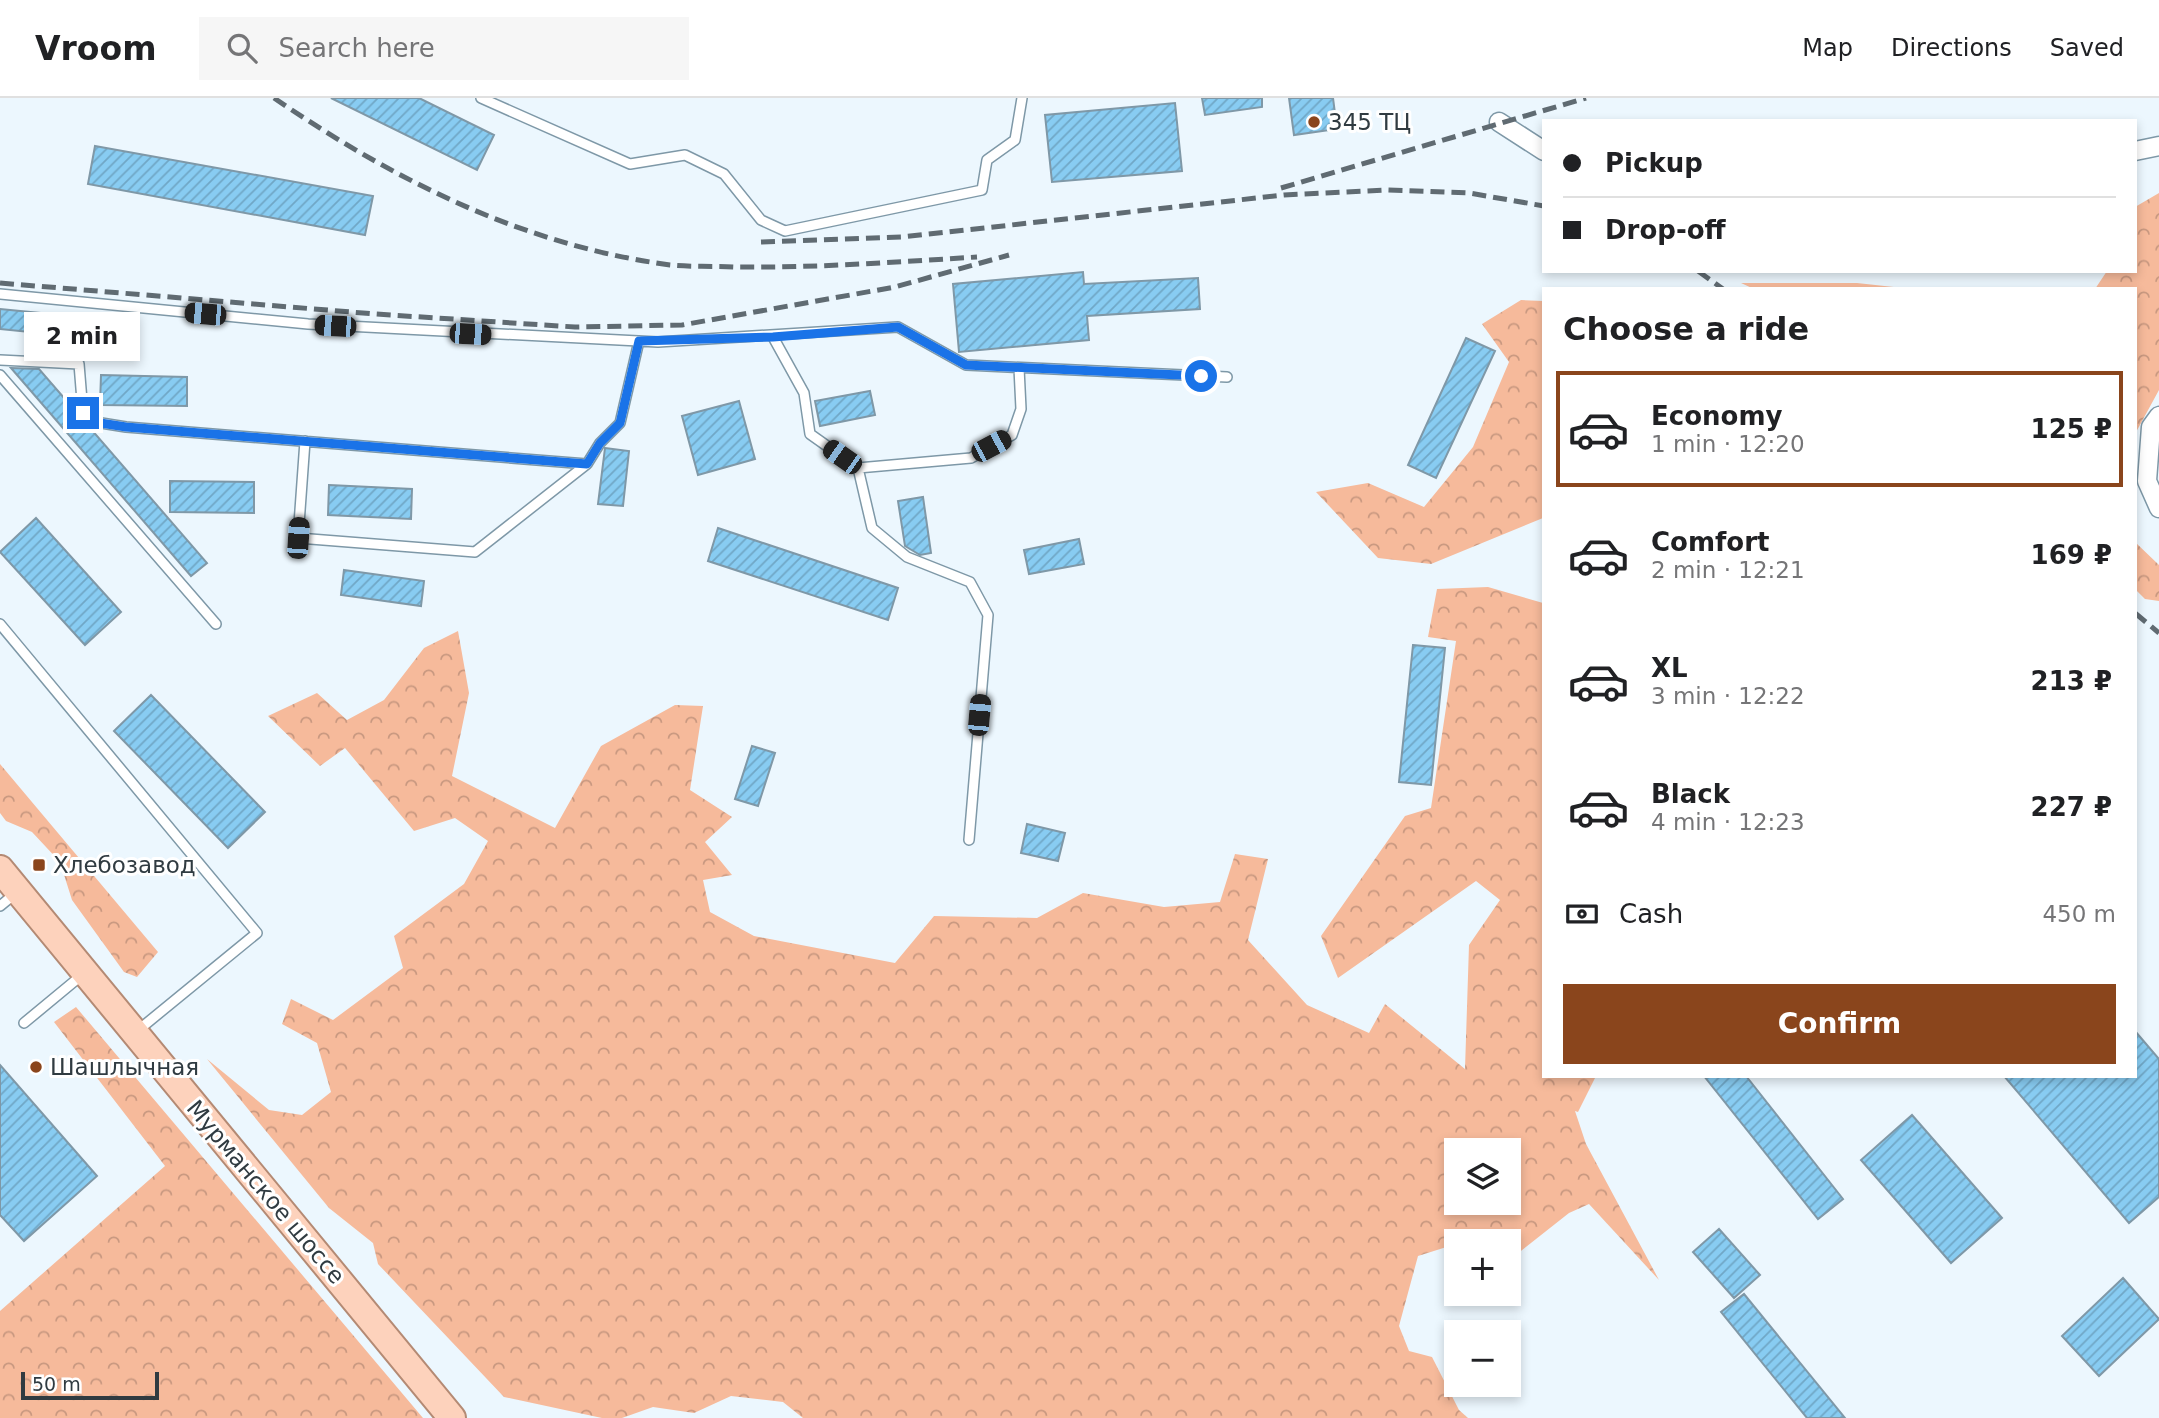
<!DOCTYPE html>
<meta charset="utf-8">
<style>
:root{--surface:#fff;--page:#f6f6f6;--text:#202124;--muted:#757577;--line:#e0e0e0;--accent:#8a451c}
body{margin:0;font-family:"DejaVu Sans",sans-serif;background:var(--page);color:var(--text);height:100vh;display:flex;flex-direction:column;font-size:26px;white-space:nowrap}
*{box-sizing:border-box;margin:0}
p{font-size:23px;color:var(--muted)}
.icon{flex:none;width:38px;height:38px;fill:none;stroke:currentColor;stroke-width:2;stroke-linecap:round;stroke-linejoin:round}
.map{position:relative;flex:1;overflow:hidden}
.drawer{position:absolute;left:1542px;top:189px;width:595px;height:791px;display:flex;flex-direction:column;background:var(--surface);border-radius:0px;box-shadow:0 4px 10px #0003}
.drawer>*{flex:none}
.banner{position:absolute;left:1542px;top:21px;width:595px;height:154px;border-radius:0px;box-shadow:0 4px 10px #0003;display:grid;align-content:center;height:154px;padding:0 21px;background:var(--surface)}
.controls{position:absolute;left:1444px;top:1040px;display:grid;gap:14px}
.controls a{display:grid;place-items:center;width:77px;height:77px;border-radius:0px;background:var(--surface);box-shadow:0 4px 10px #0003;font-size:35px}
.scale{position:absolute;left:21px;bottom:18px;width:138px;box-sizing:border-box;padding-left:7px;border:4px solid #303b41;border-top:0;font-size:19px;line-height:24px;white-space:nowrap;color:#303b41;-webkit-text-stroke:5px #fff;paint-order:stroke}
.end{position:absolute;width:32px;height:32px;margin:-16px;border:9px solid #1a73e8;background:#fff;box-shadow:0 0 0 4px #fff}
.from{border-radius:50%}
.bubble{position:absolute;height:49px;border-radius:0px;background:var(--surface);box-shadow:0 4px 10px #0003;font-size:23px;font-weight:700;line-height:49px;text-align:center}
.car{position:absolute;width:21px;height:42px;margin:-21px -10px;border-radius:9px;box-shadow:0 0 5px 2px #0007;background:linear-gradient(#222 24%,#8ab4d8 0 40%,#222 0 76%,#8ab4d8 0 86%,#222 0)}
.banner b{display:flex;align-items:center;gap:24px;height:66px;font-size:26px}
.banner b+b{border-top:2px solid var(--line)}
.banner i{width:18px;height:18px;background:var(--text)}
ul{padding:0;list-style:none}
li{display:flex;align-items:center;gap:21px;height:116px;margin:0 14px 10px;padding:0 7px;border:4px solid transparent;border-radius:0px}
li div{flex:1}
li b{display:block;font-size:26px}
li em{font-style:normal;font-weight:700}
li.current{border-color:var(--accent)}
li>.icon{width:63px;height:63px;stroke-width:1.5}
h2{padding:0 21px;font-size:32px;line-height:84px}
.pay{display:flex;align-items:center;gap:18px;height:77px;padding:0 21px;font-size:26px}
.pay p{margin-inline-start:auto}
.cta{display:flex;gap:14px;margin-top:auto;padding:14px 21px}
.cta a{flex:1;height:80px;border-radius:0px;background:var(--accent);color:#fff;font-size:28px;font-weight:700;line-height:80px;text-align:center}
header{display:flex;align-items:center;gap:42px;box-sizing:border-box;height:98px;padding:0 35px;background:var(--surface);border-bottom:2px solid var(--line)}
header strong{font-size:33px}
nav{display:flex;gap:38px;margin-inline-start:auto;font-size:24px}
.search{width:490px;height:63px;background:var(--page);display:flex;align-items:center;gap:18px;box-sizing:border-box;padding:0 24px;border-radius:0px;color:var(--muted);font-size:26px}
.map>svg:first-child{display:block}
.forest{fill:url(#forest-crowns);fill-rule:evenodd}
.building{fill:url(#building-hatch);stroke:#7f98a7;stroke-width:2}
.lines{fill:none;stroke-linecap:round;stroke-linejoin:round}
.service-casing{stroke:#7e98a7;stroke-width:12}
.minor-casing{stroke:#7e98a7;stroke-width:21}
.primary-casing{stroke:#b48a74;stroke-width:30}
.service{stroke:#fff;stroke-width:9}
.minor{stroke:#fff;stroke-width:18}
.primary{stroke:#fdd2bc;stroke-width:26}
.rail{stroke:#606b72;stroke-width:5;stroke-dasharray:14 7;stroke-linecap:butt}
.route{stroke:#1a73e8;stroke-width:9}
.poi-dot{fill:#8a451c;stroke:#fff;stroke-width:2.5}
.labels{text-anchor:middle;stroke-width:6;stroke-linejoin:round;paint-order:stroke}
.poi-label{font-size:23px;fill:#303b41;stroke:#fff;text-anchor:start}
.street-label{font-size:23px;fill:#303b41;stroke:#fff}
</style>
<header>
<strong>Vroom</strong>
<div class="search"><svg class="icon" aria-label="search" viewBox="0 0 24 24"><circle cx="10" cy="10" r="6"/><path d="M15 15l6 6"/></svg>Search here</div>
<nav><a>Map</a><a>Directions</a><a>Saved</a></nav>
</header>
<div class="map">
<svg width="2159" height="1320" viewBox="0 0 2159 1320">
<defs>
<pattern id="forest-crowns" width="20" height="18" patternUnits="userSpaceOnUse" patternTransform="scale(1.75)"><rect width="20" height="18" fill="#f6ba9b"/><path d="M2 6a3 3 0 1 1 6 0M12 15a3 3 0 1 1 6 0" fill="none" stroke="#c89880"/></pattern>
<pattern id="building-hatch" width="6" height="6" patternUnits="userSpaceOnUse" patternTransform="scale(1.75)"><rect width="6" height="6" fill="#88ccf2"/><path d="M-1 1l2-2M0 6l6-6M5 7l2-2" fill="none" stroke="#70a7c6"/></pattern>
</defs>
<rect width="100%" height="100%" fill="#ecf7fe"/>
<path class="forest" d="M2159,95V292L2135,336V191H2095L2107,173H2135V109Z
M1741,185H1857L1912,191H1754Z
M1521,202L1543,203V420L1431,466L1378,460L1316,394L1368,385L1424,409L1473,349L1509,264L1482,226Z
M2135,444L2159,467V503L2145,501L2135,491Z
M1488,489L1543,505L1544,978H1596L1578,1014L1575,1013L1586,1046L1659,1182L1589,1106L1569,1115L1517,1156L1509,1153L1508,1143H1456V1146L1418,1158L1399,1228L1409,1253L1432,1259L1459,1312L1468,1320H803L783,1304L731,1298L694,1315L653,1309L622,1320H602L504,1299L378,1166L373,1145L329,1110L207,961L269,1012L302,1017L331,994L317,945L282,926L291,901L333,922L403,870L394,838L464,786L488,743L455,720L414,733L345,650L320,668L268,618L317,595L347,622L384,602L424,550L458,533L469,595L452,678L555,730L601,648L675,607L703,608L690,692L732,719L705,744L732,777L703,782L710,814L754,838L895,865L934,818L1037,820L1083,795L1164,809L1220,804L1235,756L1268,761L1248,842L1307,907L1369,935L1385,906L1465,971L1469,847L1500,802L1476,783L1338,880L1321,838L1405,718L1431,710L1456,543L1428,539L1437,491ZM1456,1052H1508V1104H1456Z
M0,666L158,854L137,879L124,874L72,802L60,764L32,734L6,723L0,715Z
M76,909L423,1320H0V1213L165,1068L54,924Z"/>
<path class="building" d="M331,0H419L494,37L477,72Z
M1202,0H1262V9L1205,17Z
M1289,0H1333L1337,31L1294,37Z
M1175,5L1182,73L1052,84L1045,17Z
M95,48L373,98L365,137L88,86Z
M1083,174L1084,186L1198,180L1200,211L1087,218L1089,242L959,254L953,186Z
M0,211L101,221L99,241L0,231Z
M1466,240L1495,253L1436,380L1408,367Z
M11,270L39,271L207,465L191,478Z
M101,277L187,279V308L100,307Z
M870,293L875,317L820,328L815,303Z
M739,303L755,361L698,377L682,318Z
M605,350L629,353L623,408L598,406Z
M170,383L254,384V415L170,414Z
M329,387L412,391L411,421L328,417Z
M923,399L931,455L920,457L905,448L898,403Z
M36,420L121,514L85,547L0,454Z
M718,430L898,490L888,522L708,463Z
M1079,441L1084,466L1029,476L1024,452Z
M344,472L424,483L421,508L341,497Z
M1413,547L1445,550L1431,687L1399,684Z
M151,597L265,714L228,750L114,633Z
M752,648L775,655L758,708L735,701Z
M1027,726L1065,735L1058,763L1021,755Z
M2135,933L2159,961V1099L2129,1125L2004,978H2135Z
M0,967L97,1078L24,1143L0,1117Z
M1704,978H1746L1843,1101L1818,1121Z
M1912,1017L2002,1120L1951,1165L1861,1062Z
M1719,1131L1760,1177L1734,1200L1693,1154Z
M2123,1180L2159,1221L2099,1278L2062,1238Z
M1744,1196L1845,1320H1807L1721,1214Z"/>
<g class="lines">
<g class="service-casing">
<path id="service" d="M481,0L630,66L685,57L724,76L761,122L785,133L982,92L987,62L1015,42L1022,0
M0,196L308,226L658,244L898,229L966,267L1227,279
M773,239L804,295L810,336L858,370L971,360L1012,337L1021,311L1019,270
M0,262L79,266L83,315L95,324L126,329L587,366L600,345L620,325L639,243
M0,277L216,526
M305,343L298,440L475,454L587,366
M858,370L872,430L907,459L970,484L988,517L969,742
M0,526L257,835L136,934
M0,808L17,794
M24,925L82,877"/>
</g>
<g class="minor-casing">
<path id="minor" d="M1499,24L1544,53
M2135,53L2159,48
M2159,318L2151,329L2147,383L2159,410"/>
</g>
<g class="primary-casing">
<path id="primary" d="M0,771L452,1320"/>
</g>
<use href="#service" class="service"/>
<use href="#minor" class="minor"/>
<use href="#primary" class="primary"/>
<path class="rail" d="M274,0C396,83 523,147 670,167C691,169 713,168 734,169C815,170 896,164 977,159
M1281,90L1586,0
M761,144L902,139L1284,97L1388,92L1469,95L1544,108
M1698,173L1723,191
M0,185L375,216L575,229L682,227L895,189L1009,157
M2135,515L2159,535"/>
</g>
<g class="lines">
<path class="route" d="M83,315L94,324L126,329L587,366L600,345L620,325L639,243L773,239L898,229L966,267L1201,278"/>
</g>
<g class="poi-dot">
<circle cx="1314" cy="24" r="7"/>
<rect x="32" y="760" width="14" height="14" rx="3.5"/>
<circle cx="36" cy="969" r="7"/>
</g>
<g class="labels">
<g class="poi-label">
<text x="1328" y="32">345 ТЦ</text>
<text x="53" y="775">Хлебозавод</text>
<text x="50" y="977">Шашлычная</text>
</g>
<g class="street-label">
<text transform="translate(266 1094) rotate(50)" y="8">Мурманское шоссе</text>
</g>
</g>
</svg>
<div class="controls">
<a><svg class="icon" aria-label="layers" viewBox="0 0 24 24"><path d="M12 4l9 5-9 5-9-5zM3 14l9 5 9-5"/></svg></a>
<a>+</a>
<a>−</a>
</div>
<div class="scale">50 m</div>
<i class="end from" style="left:1201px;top:278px"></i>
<i class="end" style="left:83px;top:315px"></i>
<div class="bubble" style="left:24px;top:214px;width:116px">2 min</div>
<i class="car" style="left:205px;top:216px;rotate:275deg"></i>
<i class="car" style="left:335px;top:228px;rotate:273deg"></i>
<i class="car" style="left:470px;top:236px;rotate:93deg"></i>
<i class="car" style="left:991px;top:348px;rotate:62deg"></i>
<i class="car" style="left:842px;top:359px;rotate:305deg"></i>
<i class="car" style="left:298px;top:440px;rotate:4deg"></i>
<i class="car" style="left:979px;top:617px;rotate:5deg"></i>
<div class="banner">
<b><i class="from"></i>Pickup</b>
<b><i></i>Drop-off</b>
</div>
<section class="drawer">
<h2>Choose a ride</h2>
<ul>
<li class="current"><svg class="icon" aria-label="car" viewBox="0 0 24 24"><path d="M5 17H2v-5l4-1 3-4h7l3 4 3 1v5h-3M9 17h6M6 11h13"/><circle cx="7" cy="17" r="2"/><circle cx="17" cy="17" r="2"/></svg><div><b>Economy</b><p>1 min · 12:20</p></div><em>125 ₽</em></li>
<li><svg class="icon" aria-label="car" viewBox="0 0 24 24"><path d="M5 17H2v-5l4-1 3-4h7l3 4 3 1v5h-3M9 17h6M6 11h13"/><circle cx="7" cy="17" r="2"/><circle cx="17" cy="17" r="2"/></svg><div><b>Comfort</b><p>2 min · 12:21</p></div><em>169 ₽</em></li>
<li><svg class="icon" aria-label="car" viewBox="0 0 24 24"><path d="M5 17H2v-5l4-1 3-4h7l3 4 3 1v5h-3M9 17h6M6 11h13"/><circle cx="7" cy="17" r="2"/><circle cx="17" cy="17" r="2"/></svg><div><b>XL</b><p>3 min · 12:22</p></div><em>213 ₽</em></li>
<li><svg class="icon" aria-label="car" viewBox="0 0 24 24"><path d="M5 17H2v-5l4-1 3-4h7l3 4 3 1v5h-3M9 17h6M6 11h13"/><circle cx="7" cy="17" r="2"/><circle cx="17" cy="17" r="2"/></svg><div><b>Black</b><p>4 min · 12:23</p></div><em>227 ₽</em></li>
</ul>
<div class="pay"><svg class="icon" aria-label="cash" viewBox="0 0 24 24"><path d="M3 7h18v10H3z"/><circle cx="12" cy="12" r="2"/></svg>Cash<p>450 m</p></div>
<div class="cta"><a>Confirm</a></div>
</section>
</div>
